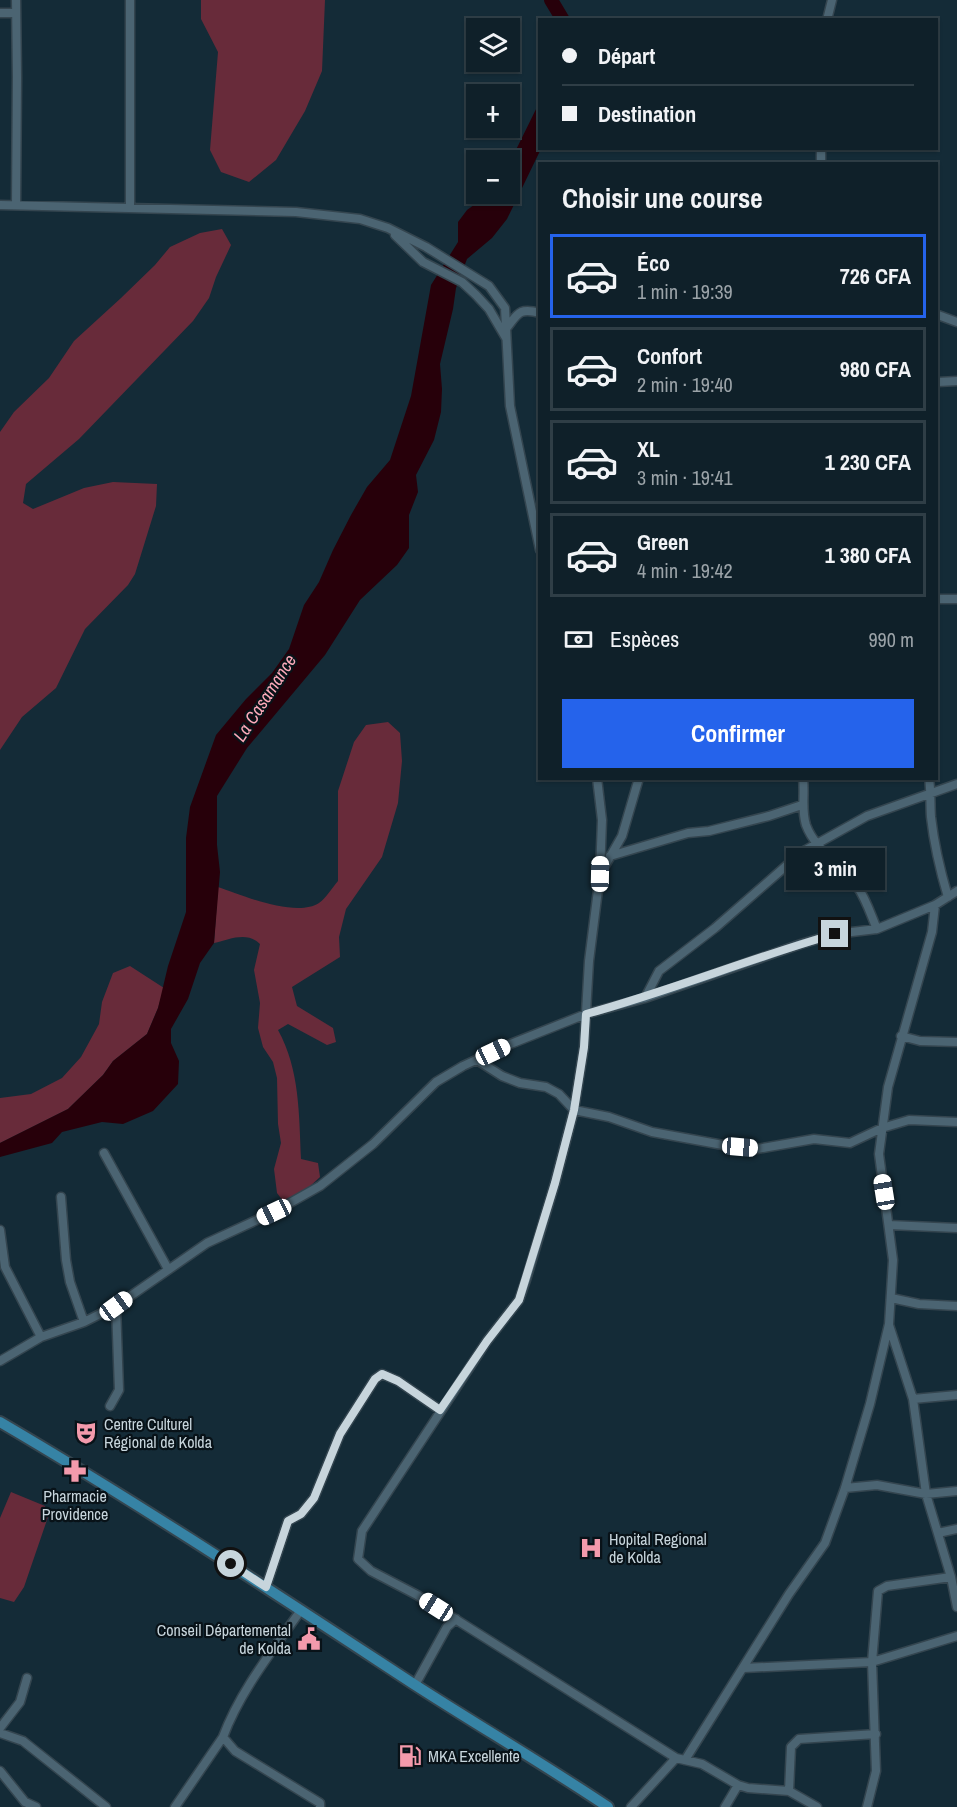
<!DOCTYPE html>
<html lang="fr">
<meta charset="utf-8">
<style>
:root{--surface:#0f2029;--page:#1d2d35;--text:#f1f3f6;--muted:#9ba3a8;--line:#2f3e46;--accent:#2563eb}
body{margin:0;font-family:"Archivo Narrow",sans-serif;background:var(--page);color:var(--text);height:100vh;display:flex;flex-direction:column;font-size:22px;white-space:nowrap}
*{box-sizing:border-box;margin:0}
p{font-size:20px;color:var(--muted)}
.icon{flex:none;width:33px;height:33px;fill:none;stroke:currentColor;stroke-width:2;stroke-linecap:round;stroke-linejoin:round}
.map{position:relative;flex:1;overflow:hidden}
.sheet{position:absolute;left:538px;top:162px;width:400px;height:618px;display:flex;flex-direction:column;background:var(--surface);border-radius:0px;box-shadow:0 2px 4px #0004,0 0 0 2px var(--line)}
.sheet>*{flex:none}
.guide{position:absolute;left:538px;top:18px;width:400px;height:132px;border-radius:0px;box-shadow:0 2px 4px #0004,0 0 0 2px var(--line);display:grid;align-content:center;height:132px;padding:0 24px;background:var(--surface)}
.buttons{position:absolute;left:466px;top:18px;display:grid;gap:12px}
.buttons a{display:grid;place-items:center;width:54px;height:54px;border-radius:0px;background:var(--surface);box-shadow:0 2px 4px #0004,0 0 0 2px var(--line);font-size:30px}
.end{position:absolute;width:27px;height:27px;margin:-14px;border:8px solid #c7d5dc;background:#111;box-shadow:0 0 0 3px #111}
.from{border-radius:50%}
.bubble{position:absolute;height:42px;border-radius:0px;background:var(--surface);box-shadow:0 2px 4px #0004,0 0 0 2px var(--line);font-size:20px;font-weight:700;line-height:42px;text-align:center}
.car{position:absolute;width:18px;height:36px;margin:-18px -9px;border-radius:8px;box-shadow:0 0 4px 2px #0007;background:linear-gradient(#fff 24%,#345 0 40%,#fff 0 76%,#345 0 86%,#fff 0)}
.guide b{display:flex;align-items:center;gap:21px;height:57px;font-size:22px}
.guide b+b{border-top:2px solid var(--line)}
.guide i{width:15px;height:15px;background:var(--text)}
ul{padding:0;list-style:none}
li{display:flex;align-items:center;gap:18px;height:84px;margin:0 12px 9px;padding:0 12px;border:3px solid var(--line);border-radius:0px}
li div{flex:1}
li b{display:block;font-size:22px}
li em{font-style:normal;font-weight:700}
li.current{border-color:var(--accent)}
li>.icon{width:54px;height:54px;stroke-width:1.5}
h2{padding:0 24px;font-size:27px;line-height:72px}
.pay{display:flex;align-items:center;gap:15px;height:66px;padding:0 24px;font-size:22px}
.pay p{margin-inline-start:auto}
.primary-button{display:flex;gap:12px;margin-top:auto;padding:12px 24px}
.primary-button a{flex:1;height:69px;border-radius:0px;background:var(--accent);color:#fff;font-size:24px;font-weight:700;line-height:69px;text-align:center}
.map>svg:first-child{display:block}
.green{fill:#682b3a}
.water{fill:#27000a}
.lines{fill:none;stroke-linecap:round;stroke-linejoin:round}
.river{stroke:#27000a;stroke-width:14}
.minor-casing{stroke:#34454f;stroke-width:11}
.major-casing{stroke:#34454f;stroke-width:14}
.minor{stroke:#4b6472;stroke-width:8}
.major{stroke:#3683a5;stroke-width:10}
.route{stroke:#c7d5dc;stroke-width:8}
.labels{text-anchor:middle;stroke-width:4.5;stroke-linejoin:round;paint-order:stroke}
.poi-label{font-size:16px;fill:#c7d5dc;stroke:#081218;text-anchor:start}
.water-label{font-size:18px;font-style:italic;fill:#fdaaba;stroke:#081218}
</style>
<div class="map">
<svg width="957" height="1807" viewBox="0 0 957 1807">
<rect width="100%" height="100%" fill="#142b37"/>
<path class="green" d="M201,0H325L322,71L305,111L276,160L249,182L221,172L210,150L218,52L201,19Z
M222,229L231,245L216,277L209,298L193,321L79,439L26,484L23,503L33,509L84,488L113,482L157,484L156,506L135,574L128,585L85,629L56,688L22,717L0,750V432L14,412L49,378L74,341L121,298L155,265L170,247L200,233Z
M388,722L400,733L402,761L398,803L382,857L346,909L339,937L340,957L292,987L297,1006L333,1028L336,1042L327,1045L288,1024L278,1030C300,1070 299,1115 301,1159L318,1163L320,1177L307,1189L283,1201L277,1193L274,1169L281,1143L278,1124L277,1078L273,1062L263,1047L258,1028L260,1003L254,970L260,944C247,931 230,939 214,943L218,887C241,895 296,918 319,903C326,898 332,888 338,881V791L354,742L366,725Z
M130,966L164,988L158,1008L147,1034L113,1061L103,1075L68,1109L0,1143V1098L31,1094L62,1078L81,1057L99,1024L102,1002L113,973Z
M11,1492L45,1506L48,1517L24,1587L14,1602L0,1598V1518Z"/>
<path class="water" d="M540,101L541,149L538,155L507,219L492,238L467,259L456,288L453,309L440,364L442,389L441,412L434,440L416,475L418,492L409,515V548L397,565L360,600L325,655L247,748L217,796V845L220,872L214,943L200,963L188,999L171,1029V1043L179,1061L178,1084L153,1111L123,1124L102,1122L62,1132L52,1143L0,1157V1143L68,1109L103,1075L113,1061L147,1034L158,1008L168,966L186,912V838L190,807L216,735L246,699L272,673L289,649L304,605L319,582L333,550L351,515L367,487L390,460L411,396L431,285L458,242V222L467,210L489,194H510V162Z"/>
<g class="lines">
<path class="river" d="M551,0L563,20"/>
<g class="minor-casing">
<path id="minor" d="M16,0L17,77L16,205
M130,0V207
M0,13H16
M827,20L832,0
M821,148V164
M0,205L296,212L360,219L388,228L426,247L489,286L505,308L510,406L540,550
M395,235L423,262L462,282L476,295L489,309L506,338
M938,315L957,322
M505,330C518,314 518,307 540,313
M938,382L957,381
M938,599H957
M597,778L602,820L600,874L589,961L584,1047L574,1110L555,1183L526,1280L519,1300L487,1341L362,1531L358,1559L371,1571L417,1595L676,1758L702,1764L738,1785L748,1788L789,1791L817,1807
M803,778C805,795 801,809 806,825C815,850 843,866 857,886C866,899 871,915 877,929
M929,778C931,791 930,804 931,817C934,844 940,870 948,897
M610,856L688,833L709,831L769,816L802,805
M602,871L622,836L639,778
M645,998L659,971L715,928L802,852L867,816L957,784
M901,1036L920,1041L957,1042
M477,1060L502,1076L520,1083L546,1087L559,1094L574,1110L609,1117L652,1132L723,1145L757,1149L814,1139L850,1143L882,1128L909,1120L957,1122
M104,1153L168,1269
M61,1197L66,1260L70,1282L84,1322
M889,1225L957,1228
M0,1230L5,1267L41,1337
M891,1298L919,1304L957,1306
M889,1325L913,1399L926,1494L951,1577L957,1607
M0,1361L41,1337L84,1322L116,1306L207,1243L274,1212L320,1186L373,1144L436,1082L463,1066L508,1045L586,1014L645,998L801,944L835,934L877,929L935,905L957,891
M913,1399L957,1395
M110,1406L119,1390L116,1306
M845,1488L877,1485L926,1494L957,1491
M938,1533L957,1529
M266,1587L288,1521L301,1514L314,1498L340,1434L375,1379L382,1374L398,1381L440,1410
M301,1610C273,1650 240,1691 223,1737L235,1751L320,1803V1807
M744,1668L872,1662L957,1636
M415,1685L447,1627L456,1619
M0,1728L20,1702L27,1678
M0,1733L23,1741L106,1807
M685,1760L789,1594L825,1543L845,1488L870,1404L889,1324L893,1260L879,1154L888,1087L932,932L935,905
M0,1771L25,1802L36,1807
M789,1791L791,1747L799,1739L876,1734
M175,1807L223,1737
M631,1807L676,1758
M725,1807L738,1785
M867,1807L876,1771L872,1662L878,1591L887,1586L951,1577"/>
</g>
<g class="major-casing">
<path id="major" d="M0,1422C140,1504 276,1594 412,1683C477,1725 544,1764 608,1807"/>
</g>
<use href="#minor" class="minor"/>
<use href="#major" class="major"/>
</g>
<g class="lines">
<path class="route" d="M231,1564L266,1587L288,1521L301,1514L314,1498L340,1434L375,1379L382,1374L398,1381L440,1410L487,1341L519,1300L555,1183L574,1110L584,1047L586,1014C670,991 751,958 835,934"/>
</g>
<defs>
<g id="theatre-bare" transform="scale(1.8)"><path d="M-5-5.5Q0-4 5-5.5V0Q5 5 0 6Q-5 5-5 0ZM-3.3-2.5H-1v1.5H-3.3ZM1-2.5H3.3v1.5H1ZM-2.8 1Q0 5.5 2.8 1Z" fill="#f39aac" stroke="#081218" stroke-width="2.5" paint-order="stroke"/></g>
<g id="pharmacy-bare" transform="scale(1.8)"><path d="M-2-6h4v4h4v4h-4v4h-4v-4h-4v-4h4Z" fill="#f39aac" stroke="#081218" stroke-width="2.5" paint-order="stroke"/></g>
<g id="hospital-bare" transform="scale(1.8)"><path d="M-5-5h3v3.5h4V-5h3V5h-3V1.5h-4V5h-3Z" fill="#f39aac" stroke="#081218" stroke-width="2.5" paint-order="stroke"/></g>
<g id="civic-bare" transform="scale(1.8)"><path d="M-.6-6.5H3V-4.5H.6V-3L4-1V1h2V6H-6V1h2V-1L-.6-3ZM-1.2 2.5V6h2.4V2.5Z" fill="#f39aac" stroke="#081218" stroke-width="2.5" paint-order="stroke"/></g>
<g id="fuel-bare" transform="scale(1.8)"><path d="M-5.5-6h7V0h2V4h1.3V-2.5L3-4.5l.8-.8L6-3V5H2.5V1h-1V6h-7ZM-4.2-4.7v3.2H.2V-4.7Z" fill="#f39aac" stroke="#081218" stroke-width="2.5" paint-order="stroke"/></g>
</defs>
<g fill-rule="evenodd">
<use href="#theatre-bare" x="86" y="1433"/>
<use href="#pharmacy-bare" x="75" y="1471"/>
<use href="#hospital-bare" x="591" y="1548"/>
<use href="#civic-bare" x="309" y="1639"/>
<use href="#fuel-bare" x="410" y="1756"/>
</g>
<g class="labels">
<g class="poi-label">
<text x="104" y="1430">Centre Culturel<tspan x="104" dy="18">Régional de Kolda</tspan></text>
<text x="75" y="1502" text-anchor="middle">Pharmacie<tspan x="75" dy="18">Providence</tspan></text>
<text x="609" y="1545">Hopital Regional<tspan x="609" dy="18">de Kolda</tspan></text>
<text x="291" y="1636" text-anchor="end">Conseil Départemental<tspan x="291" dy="18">de Kolda</tspan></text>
<text x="428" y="1762">MKA Excellente</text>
</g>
<g class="water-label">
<text transform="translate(265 698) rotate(-57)" y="6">La Casamance</text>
</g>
</g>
</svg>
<div class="buttons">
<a><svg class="icon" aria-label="layers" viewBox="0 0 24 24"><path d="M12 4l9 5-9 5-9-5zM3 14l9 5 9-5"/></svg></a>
<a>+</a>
<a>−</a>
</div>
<i class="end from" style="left:231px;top:1564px"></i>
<i class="end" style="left:835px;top:934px"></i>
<div class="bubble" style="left:786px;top:848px;width:99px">3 min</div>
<i class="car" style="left:600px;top:874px;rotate:1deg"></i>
<i class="car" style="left:493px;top:1052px;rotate:65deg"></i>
<i class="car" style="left:740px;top:1147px;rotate:95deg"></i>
<i class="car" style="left:884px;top:1192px;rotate:351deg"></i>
<i class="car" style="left:274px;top:1212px;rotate:245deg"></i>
<i class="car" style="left:116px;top:1306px;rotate:54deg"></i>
<i class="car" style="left:436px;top:1607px;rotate:302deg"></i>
<div class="guide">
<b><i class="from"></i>Départ</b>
<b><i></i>Destination</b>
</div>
<section class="sheet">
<h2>Choisir une course</h2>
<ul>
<li class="current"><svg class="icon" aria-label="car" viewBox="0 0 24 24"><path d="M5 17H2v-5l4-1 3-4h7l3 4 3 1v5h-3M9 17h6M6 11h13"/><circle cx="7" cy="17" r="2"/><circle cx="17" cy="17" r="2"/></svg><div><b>Éco</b><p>1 min · 19:39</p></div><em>726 CFA</em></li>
<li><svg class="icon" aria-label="car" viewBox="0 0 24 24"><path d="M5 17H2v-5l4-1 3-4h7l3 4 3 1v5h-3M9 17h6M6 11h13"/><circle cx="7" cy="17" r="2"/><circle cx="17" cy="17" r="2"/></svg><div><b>Confort</b><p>2 min · 19:40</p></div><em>980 CFA</em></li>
<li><svg class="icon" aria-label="car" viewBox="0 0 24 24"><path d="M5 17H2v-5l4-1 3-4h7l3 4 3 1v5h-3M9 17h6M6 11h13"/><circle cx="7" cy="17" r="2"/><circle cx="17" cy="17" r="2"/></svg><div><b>XL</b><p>3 min · 19:41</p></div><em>1 230 CFA</em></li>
<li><svg class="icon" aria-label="car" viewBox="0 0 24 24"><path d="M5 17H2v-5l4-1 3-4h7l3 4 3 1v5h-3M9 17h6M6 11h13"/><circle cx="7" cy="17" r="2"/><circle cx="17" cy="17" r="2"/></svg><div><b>Green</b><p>4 min · 19:42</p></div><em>1 380 CFA</em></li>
</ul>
<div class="pay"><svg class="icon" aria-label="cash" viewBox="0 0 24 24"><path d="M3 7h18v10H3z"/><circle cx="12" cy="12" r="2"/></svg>Espèces<p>990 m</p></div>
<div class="primary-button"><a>Confirmer</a></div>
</section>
</div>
